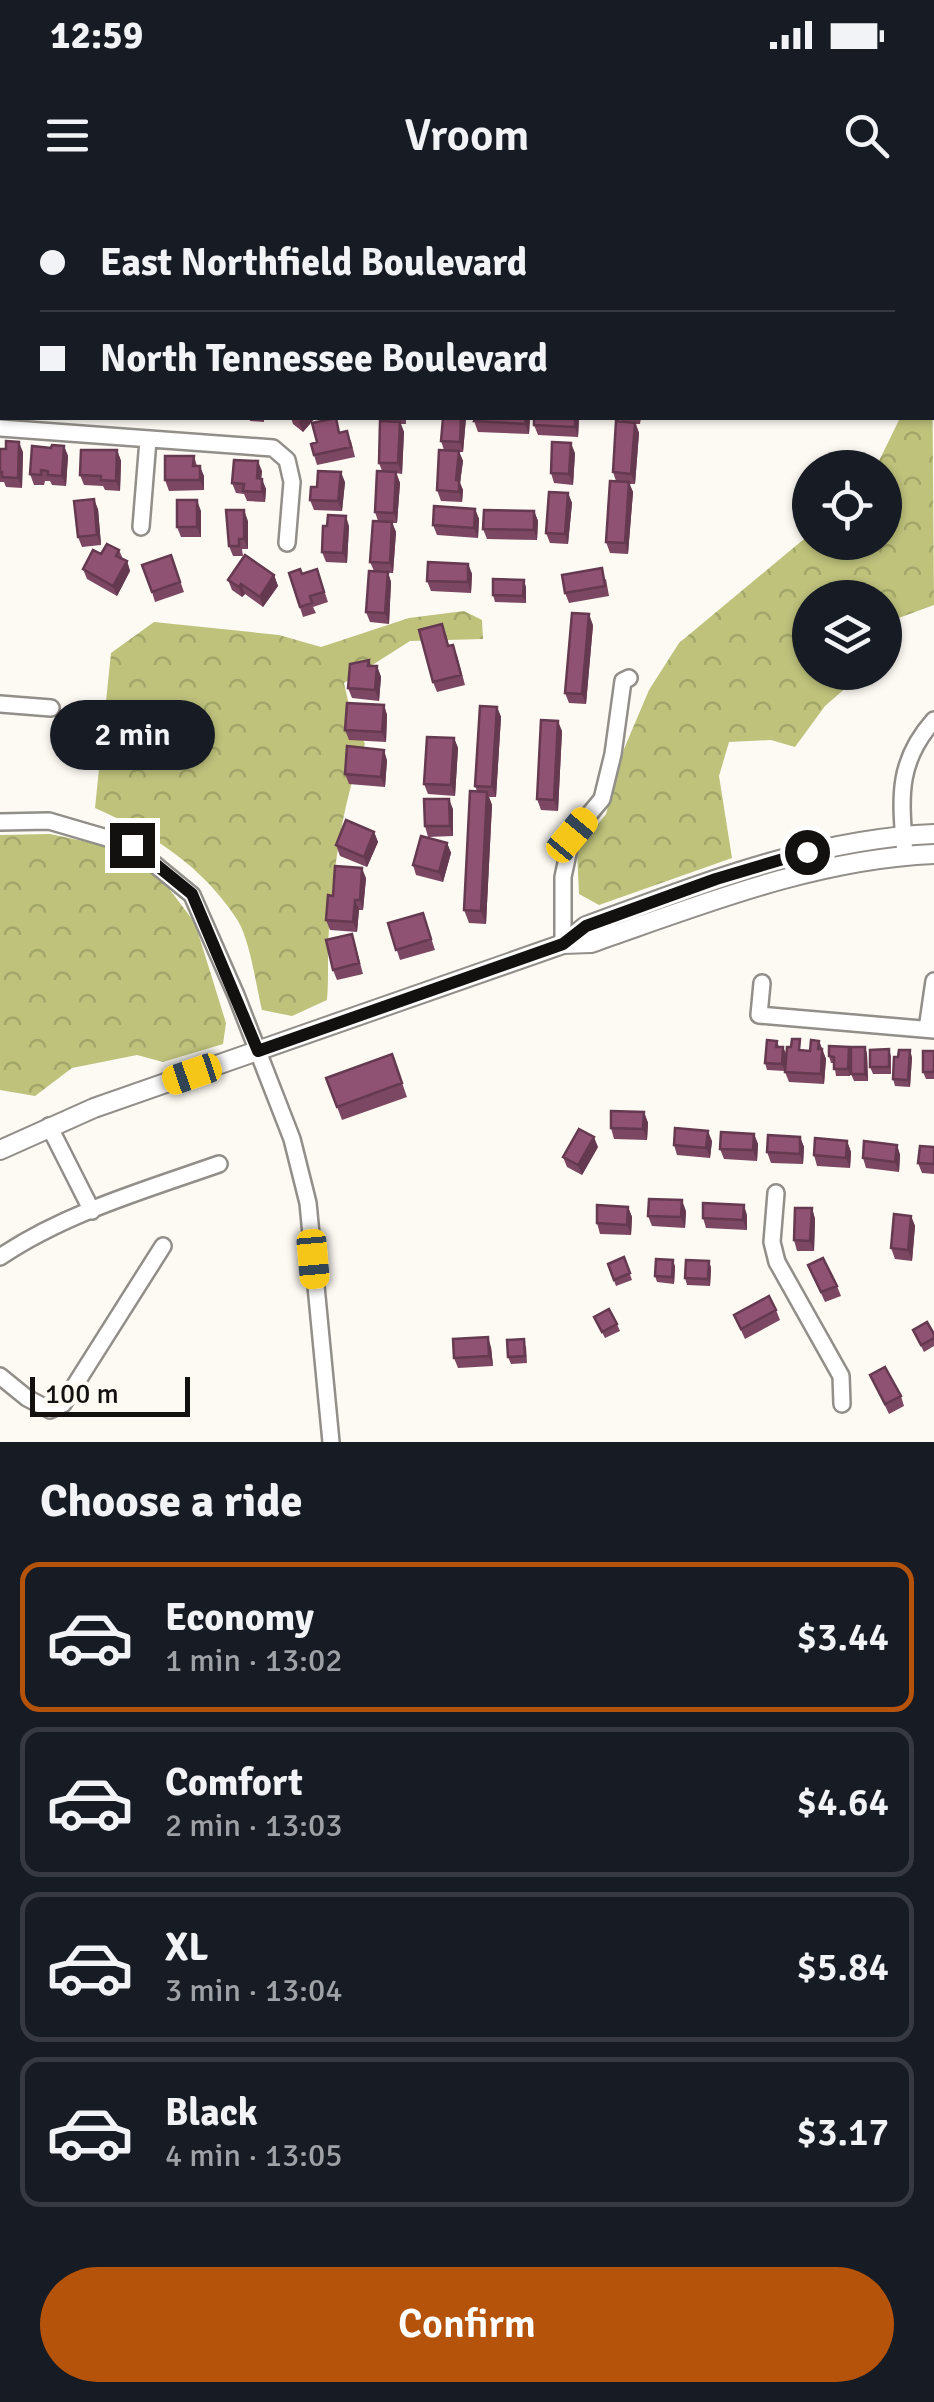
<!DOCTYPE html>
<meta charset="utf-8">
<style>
:root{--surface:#171b24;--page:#242831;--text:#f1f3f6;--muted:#9ea1a6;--line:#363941;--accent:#b45309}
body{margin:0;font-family:Signika,sans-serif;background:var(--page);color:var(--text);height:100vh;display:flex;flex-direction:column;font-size:38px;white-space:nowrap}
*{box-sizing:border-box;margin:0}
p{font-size:32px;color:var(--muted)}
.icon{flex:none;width:55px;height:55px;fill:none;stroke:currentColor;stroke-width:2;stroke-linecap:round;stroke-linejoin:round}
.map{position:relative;height:1242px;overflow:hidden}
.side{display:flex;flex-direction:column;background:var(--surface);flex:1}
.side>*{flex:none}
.guide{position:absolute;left:0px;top:0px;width:935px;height:220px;box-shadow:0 2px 8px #0004;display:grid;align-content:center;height:220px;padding:0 40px;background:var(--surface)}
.tools{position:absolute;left:792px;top:250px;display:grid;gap:20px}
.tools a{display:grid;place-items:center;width:110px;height:110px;border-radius:50%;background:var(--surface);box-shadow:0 2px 8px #0004;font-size:50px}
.scale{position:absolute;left:30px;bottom:25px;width:160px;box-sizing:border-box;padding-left:10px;border:5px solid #13110f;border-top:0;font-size:28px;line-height:35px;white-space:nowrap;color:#13110f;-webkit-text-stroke:8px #fdfaf4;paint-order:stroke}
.end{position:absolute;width:45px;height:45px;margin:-22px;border:12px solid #13110f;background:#fff;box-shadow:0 0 0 5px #fff}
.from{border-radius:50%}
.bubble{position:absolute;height:70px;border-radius:35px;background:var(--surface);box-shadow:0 2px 8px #0004;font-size:32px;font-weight:600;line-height:70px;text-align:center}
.car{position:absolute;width:30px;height:60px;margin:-30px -15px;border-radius:12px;box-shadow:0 0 8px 2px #0007;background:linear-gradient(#f5c518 24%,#345 0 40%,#f5c518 0 76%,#345 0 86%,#f5c518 0)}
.guide b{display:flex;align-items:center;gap:35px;height:95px;font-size:38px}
.guide b+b{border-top:2px solid var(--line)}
.guide i{width:25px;height:25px;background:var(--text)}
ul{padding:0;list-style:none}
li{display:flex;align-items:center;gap:30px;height:150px;margin:0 20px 15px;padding:0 20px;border:5px solid var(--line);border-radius:20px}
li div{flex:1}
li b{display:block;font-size:38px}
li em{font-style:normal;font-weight:600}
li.selected{border-color:var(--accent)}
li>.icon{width:90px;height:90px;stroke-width:1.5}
h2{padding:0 40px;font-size:45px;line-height:120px}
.cta{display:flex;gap:20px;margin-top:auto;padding:20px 40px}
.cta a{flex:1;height:115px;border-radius:60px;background:var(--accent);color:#fff;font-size:40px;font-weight:600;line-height:115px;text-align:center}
.status{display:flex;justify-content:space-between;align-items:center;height:70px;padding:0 50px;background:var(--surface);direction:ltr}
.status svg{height:28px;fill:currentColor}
header{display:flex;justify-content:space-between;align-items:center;height:130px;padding:0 40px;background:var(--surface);font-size:45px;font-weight:600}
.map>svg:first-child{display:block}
.forest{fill:url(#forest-crowns)}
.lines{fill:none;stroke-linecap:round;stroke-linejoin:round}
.minor-casing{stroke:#928e89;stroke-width:20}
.major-casing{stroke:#928e89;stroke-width:22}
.minor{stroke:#fff;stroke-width:15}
.major{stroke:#fff;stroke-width:18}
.wall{fill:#7c4762}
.shaded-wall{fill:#653950}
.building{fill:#905272;stroke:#653950;stroke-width:2.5}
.route{stroke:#13110f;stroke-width:12}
</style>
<div class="status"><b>12:59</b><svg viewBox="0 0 49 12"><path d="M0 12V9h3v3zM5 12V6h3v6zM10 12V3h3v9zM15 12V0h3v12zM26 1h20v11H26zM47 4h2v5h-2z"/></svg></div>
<header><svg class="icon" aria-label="menu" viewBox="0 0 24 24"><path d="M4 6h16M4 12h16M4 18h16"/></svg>Vroom<svg class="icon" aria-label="search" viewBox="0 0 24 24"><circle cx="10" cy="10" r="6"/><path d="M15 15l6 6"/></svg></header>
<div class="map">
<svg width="934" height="1242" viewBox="0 0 934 1242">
<defs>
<pattern id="forest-crowns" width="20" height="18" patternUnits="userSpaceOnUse" patternTransform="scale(2.5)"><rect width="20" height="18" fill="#bec27b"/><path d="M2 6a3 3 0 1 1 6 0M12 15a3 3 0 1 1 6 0" fill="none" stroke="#a2a669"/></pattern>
</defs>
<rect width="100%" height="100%" fill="#fdfaf4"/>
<path class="forest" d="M932,139L934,405L885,423V398H810V472L863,473L825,506L795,547L771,540L729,542L719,576L732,658L599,705L579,694L577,651L606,614L624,549L649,490L679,443L810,334V342H885V268L876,267L900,218H932Z
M464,411L482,420L483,439L410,441L344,483L351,514L365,544C342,601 334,668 329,729C327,752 329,776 327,800L292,816L262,810C256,785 250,741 238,721C204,667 151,633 95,608L111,453L154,422L279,435L321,447L409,418Z
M50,634L116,648L158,674L195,723L226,823L223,844L163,862L137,855L72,868L35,896L0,890V635Z"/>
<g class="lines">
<g class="minor-casing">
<path id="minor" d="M0,70H2
M0,228L273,248L287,260L292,282L287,343
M141,327L148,240
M0,504L51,508
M0,622L49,621L131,645L192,695L236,795L292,939L308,1003L331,1242
M905,655C901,600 895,564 934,520
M563,744V677L572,635L602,599L613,554L623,481L629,478
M762,783L759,815L934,830
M927,829L934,781
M49,926L92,1011
M776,993L772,1042L777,1062L841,1176L842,1204
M0,1057C65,1013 145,990 219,964
M0,1176L27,1198L50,1210L63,1204L163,1046"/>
</g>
<g class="major-casing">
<path id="major" d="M563,744L586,726C699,685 812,639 934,634
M0,950L94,908L563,744L591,743C703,704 815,659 934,654"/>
</g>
<use href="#minor" class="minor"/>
<use href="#major" class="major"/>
</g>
<path class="wall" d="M249,218H264V222L250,221Z
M291,218H315L303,232L293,224Z
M384,218H406V224H401L404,232L402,274L396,273L400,283L397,323H392L396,332L393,373H388L391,382L389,424L370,422L366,412L374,371L370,362L378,321L375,312L382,271L379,263L386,222Z
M443,218H466L463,252H459L463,261L460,283L463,290L462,302L441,301L437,290L444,250L441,241Z
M530,218L529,234L478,232L474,221Z
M534,218H579L578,237L538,235L534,225Z
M620,218H641L640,224H636L639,233L635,284H629L633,292L628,354L610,353L606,342L616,281L613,272L622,222Z
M341,232L351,241L355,257L317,265L314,255L317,242Z
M64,246L68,256L66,286L52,285L50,281H45L44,285H34L30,274L51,248Z
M0,249L23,252L22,288L6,287L4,282H0Z
M117,250L121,261L120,291L105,290L103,286L84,285L80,275Z
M575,253L573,285L554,283L551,273Z
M194,256L197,266L204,276V290L169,291L165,280Z
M262,271L261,279L266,289L265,302L247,301L244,294L236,293L232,283Z
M345,282L342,311L314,310L310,300L317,287Z
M568,293L572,303L568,344L550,343L546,333Z
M98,309L101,345L82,347L78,337Z
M475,309L479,319L478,338L437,335L433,325Z
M201,311V337H181L177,327Z
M534,311L538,321L537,340L487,339L483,329Z
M248,321V349H242L243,356H233L229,346Z
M349,326L347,363L326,362L322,352Z
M119,350L123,359L127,361L130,371L117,396L87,379L83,369L101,354Z
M171,355L184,392L155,402L152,392Z
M468,364L472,374L471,393L431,391L427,381Z
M317,369L328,402L313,407L316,413L303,417L289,373L302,374Z
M274,375L278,386L263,407L245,394L242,397L232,390L228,380Z
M606,379L609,396L569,403L565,393Z
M526,387V403L495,402L493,395Z
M593,425L586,504L569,503L565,493Z
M446,434L449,446L457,455L465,485L437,492L433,482Z
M369,460L371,466H377L381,477L379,501L352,498L348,488Z
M384,505L387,515L386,542L349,540L345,530Z
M497,507L501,517L496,597H489L492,605L486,724L469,723L464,710L477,591L475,586Z
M562,531L558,611L541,610L537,599Z
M454,538L458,548L455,596L428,594L424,584Z
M387,560L385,587L349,584L345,574Z
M453,609V636L428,637L425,626Z
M374,632L378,642L367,667L340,656L336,645Z
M447,643L451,653L443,682L416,675L413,665Z
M366,678L363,710H359L357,732L330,730L326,720L333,696Z
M423,713L435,750L400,760L388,723Z
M355,744L363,774L337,780L333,770Z
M777,841L779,847H783L786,854L785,871L767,870L765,863Z
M819,841L826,859L824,884L789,882L785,872L803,850L810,851Z
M865,847L867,854L868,881H854L851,874V859L850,876H836L834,863H831L829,856L851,853Z
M889,849L891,856V874H873L870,867Z
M934,851V879H926L923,872Z
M392,854L407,897L342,920L326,878Z
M912,857L910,887L895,886L893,879Z
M644,912L648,923L647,940L614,939L611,928Z
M754,934L758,944L757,961L724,959L720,949Z
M800,937L804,947L803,964L771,963L767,952Z
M712,941L710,958L677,955L674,945Z
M847,941L851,952L850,968L817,966L814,955Z
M897,945L900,955L899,972L866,968L863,958Z
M598,947L582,975L567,967L563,957Z
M934,947V974L922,973L918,963Z
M628,1007L632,1017L631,1035L600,1034L597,1023Z
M812,1008L815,1019L814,1051H797L794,1040Z
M686,1011L685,1028L652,1026L648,1016Z
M747,1015V1030L706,1028L703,1018Z
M911,1016L915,1026L912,1061L895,1059L891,1048Z
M624,1057L632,1080L616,1086L608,1064Z
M673,1060L675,1067L674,1084L657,1082L655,1076Z
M709,1061L711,1068L710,1086L687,1085L685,1078Z
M808,1065L837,1086L841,1096L825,1102Z
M776,1110L780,1120L745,1139L734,1115Z
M594,1117L617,1124L620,1131L605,1138Z
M913,1130L934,1134V1146L924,1152Z
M526,1146L527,1163L511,1164L508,1157Z
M491,1147L493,1166L458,1168L454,1158Z
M870,1175L901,1196L904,1206L889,1214Z"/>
<path class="shaded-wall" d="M303,218H315L303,232L299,222Z
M461,218H466L463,252L460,242Z
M526,218H530L529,234L525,224Z
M575,218H579V219L578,237L575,227Z
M400,222L404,232L402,274L398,263Z
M635,223L639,233L635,284L631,274Z
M19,242L23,252L22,288L18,278Z
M571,243L575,253L573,285L569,274Z
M64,246L68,256L66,286L62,276Z
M117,250L121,261L120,291L116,281Z
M459,251L463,261L460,283L463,290L462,302L456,280Z
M258,261L262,271L260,289L257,278Z
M200,266L204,276V290L200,280Z
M341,272L345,282L342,311L338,301Z
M396,272L400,283L397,323L394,313Z
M262,279L266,289L265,302L262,292Z
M629,282L633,292L628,354L625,343Z
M568,293L572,303L568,344L565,334Z
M94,299L98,309L101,345L97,335Z
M197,300L201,311V337L197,327Z
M475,309L479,319L478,338L474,328Z
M244,310L248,321V349L244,339Z
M534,311L538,321L537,340L534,330Z
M346,316L349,326L347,363L343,353Z
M392,322L396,332L393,373L390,363Z
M127,361L130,371L117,396L113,386Z
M468,364L472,374L471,393L468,382Z
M388,372L391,382L389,424L385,413Z
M274,375L278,386L263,407L260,397Z
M524,380L526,387V403L523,396Z
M241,384L245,394L242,397L239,387Z
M589,414L593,425L586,504L582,494Z
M377,466L381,477L379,501L375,490Z
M384,505L387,515L386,542L382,532Z
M497,507L501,517L496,597L492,587Z
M558,521L562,531L558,611L554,600Z
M454,538L458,548L455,596L451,585Z
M384,550L387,560L385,587L381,577Z
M487,592L492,605L486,724L481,711Z
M449,599L453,609V636L450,626Z
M374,632L378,642L367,667L364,657Z
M447,643L451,653L443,682L439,672Z
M362,668L366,678L363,710L360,700Z
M355,700L359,710L357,732L353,722Z
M819,841L826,859L824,884L821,874Z
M783,847L786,854L785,871L782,864Z
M849,847L851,854L850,876L848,869Z
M865,847L867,854L868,881L865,874Z
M910,850L912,857L910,887L908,880Z
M644,912L648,923L647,940L643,929Z
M708,931L712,941L710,958L706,948Z
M754,934L758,944L757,961L753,950Z
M594,937L598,947L582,975L578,965Z
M800,937L804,947L803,964L800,954Z
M847,941L851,952L850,968L846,958Z
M897,945L900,955L899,972L895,962Z
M682,1000L686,1011L685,1028L681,1017Z
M744,1005L747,1015V1030L743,1020Z
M628,1007L632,1017L631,1035L627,1025Z
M812,1008L815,1019L814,1051L810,1041Z
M911,1016L915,1026L912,1061L908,1050Z
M673,1060L675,1067L674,1084L672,1077Z
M709,1061L711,1068L710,1086L708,1079Z
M488,1137L491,1147L493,1166L489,1156Z"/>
<path class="building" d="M0,0L22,1L21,2H2V28H0Z
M31,0H60V2H31Z
M2,90V123L0,122V96H2Z
M336,218L339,233L347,231L351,247L314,255L311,244L317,242L312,223Z
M443,218H461L460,242L441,241Z
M475,218H526L525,224L474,221Z
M534,218H575V227L534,225Z
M380,221L400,222L398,263H379Z
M616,221L635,223L631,274L613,272Z
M6,241L19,242L18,278L2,277V272H0V249H6Z
M552,242L571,243L569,274L551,273Z
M52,245L64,246L62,276L48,275V271L41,270V275L30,274L32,246L51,248Z
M81,250H117L116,281L101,280V276L80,275Z
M439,250L459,251L456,280H459V292L437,290Z
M165,256H194L193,266H200V280H165Z
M234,260L258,261L257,278L262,279V292L243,291L244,284L232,283Z
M318,271L341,272L338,301L310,300L311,287H317Z
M377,271L396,272L394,313L375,312Z
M610,281L629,282L625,343L606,342Z
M549,292L568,293L565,334L546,333Z
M94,299L97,335L78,337L74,301Z
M177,300H197V327H177Z
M434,306L475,309L474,328L433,325Z
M226,310H244V339H239V346H229Z
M484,310L534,311V330L483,329Z
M328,315L346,316L343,353L322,352L323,326H327Z
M373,321L392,322L390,363L370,362Z
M107,344L119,350L116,356L127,361L113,386L83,369L93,350L101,354Z
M171,355L180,382L152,392L142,365Z
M245,355L274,375L260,397L241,384L239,387L228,380Z
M428,362L468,364V382L427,381Z
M602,368L605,386L565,393L562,375Z
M300,369L302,374L317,369L324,392L310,396L312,403L300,407L289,373Z
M369,371L388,372L385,413L366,412Z
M493,379L524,380L523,396L493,395Z
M572,413L589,414L582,494L565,493Z
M442,424L448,446L453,445L461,475L433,482L419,430Z
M369,460L368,466H377L375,490L348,488L350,464Z
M347,503L384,505L382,532L345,530Z
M480,506L497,507L492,587L475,586Z
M541,520L558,521L554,600L537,599Z
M427,537L454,538L451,585L424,584Z
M347,546L384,550L381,577L345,574Z
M470,591L487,592L481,711L464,710Z
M424,599H449L450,626H425Z
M346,620L374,632L364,657L336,645Z
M421,636L447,643L439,672L413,665Z
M335,666L362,668L360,700H355L353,722L326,720L328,695L333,696Z
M423,713L431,739L396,750L388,723Z
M352,734L359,763L333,770L326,740Z
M792,839H800L799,850L810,851L811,840L819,841L818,849H822L821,874L785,872L787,847H791Z
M767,840L777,841L776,847H783L782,864L765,863Z
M829,846L849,847L848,869H834V857L829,856Z
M851,847H865V874H851Z
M889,849V867H870V850Z
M899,850H910L908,880L893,879L894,857H898Z
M923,851H934V872H923Z
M392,854L402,883L337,907L326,878Z
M611,911L644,912L643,929L611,928Z
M675,928L708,931L706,948L674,945Z
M579,929L594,937L578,965L563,957Z
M721,932L754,934L753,950L720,949Z
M768,935L800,937V954L767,952Z
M815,938L847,941L846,958L814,955Z
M864,941L897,945L895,962L863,958Z
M920,946L934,947V964L918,963Z
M649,999L682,1000L681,1017L648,1016Z
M703,1003L744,1005L743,1020L703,1018Z
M597,1005L628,1007L627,1025L597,1023Z
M795,1008H812L810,1041L794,1040Z
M894,1014L911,1016L908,1050L891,1048Z
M624,1057L630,1073L614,1080L608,1064Z
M823,1058L837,1086L821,1092L808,1065Z
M656,1059L673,1060L672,1077L655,1076Z
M686,1060L709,1061L708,1079L685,1078Z
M769,1096L776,1110L741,1129L734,1115Z
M609,1109L617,1124L602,1132L594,1117Z
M927,1122L934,1134V1138L921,1145L913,1130Z
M488,1137L489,1156L454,1158L453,1139Z
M524,1139L525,1156L508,1157L507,1140Z
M885,1167L901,1196L885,1204L870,1175Z"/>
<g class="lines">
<path class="route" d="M132,645L192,694L258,851L563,744L586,726L716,679L807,652"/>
</g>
</svg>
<div class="tools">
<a><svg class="icon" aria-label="locate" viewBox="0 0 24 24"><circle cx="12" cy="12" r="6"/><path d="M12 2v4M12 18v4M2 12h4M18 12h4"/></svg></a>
<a><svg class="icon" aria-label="layers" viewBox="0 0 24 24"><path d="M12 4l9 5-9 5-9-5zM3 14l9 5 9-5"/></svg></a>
</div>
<div class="scale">100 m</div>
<i class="end from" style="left:807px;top:652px"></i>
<i class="end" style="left:132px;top:645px"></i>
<div class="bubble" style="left:50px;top:500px;width:165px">2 min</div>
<i class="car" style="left:572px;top:635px;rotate:40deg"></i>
<i class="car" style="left:192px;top:874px;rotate:251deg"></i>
<i class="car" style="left:313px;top:1059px;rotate:175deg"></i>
<div class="guide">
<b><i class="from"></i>East Northfield Boulevard</b>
<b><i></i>North Tennessee Boulevard</b>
</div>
</div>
<section class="side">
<h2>Choose a ride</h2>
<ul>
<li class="selected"><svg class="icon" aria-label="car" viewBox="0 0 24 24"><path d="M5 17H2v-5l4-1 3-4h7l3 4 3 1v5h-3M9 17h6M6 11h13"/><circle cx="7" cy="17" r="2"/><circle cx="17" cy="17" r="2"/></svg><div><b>Economy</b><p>1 min · 13:02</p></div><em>$3.44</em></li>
<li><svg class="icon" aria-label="car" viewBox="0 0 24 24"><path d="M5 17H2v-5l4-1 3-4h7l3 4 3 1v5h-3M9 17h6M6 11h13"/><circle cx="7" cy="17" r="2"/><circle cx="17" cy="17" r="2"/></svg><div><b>Comfort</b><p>2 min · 13:03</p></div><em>$4.64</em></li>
<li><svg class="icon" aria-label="car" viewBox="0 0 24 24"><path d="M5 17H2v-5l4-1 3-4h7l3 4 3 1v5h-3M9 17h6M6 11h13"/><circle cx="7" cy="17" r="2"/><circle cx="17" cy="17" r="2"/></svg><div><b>XL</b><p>3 min · 13:04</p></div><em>$5.84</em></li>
<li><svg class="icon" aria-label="car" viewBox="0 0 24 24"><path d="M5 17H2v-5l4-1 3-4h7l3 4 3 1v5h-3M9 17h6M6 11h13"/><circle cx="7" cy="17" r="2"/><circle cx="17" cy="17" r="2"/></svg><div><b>Black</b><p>4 min · 13:05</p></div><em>$3.17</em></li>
</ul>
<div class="cta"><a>Confirm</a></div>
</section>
